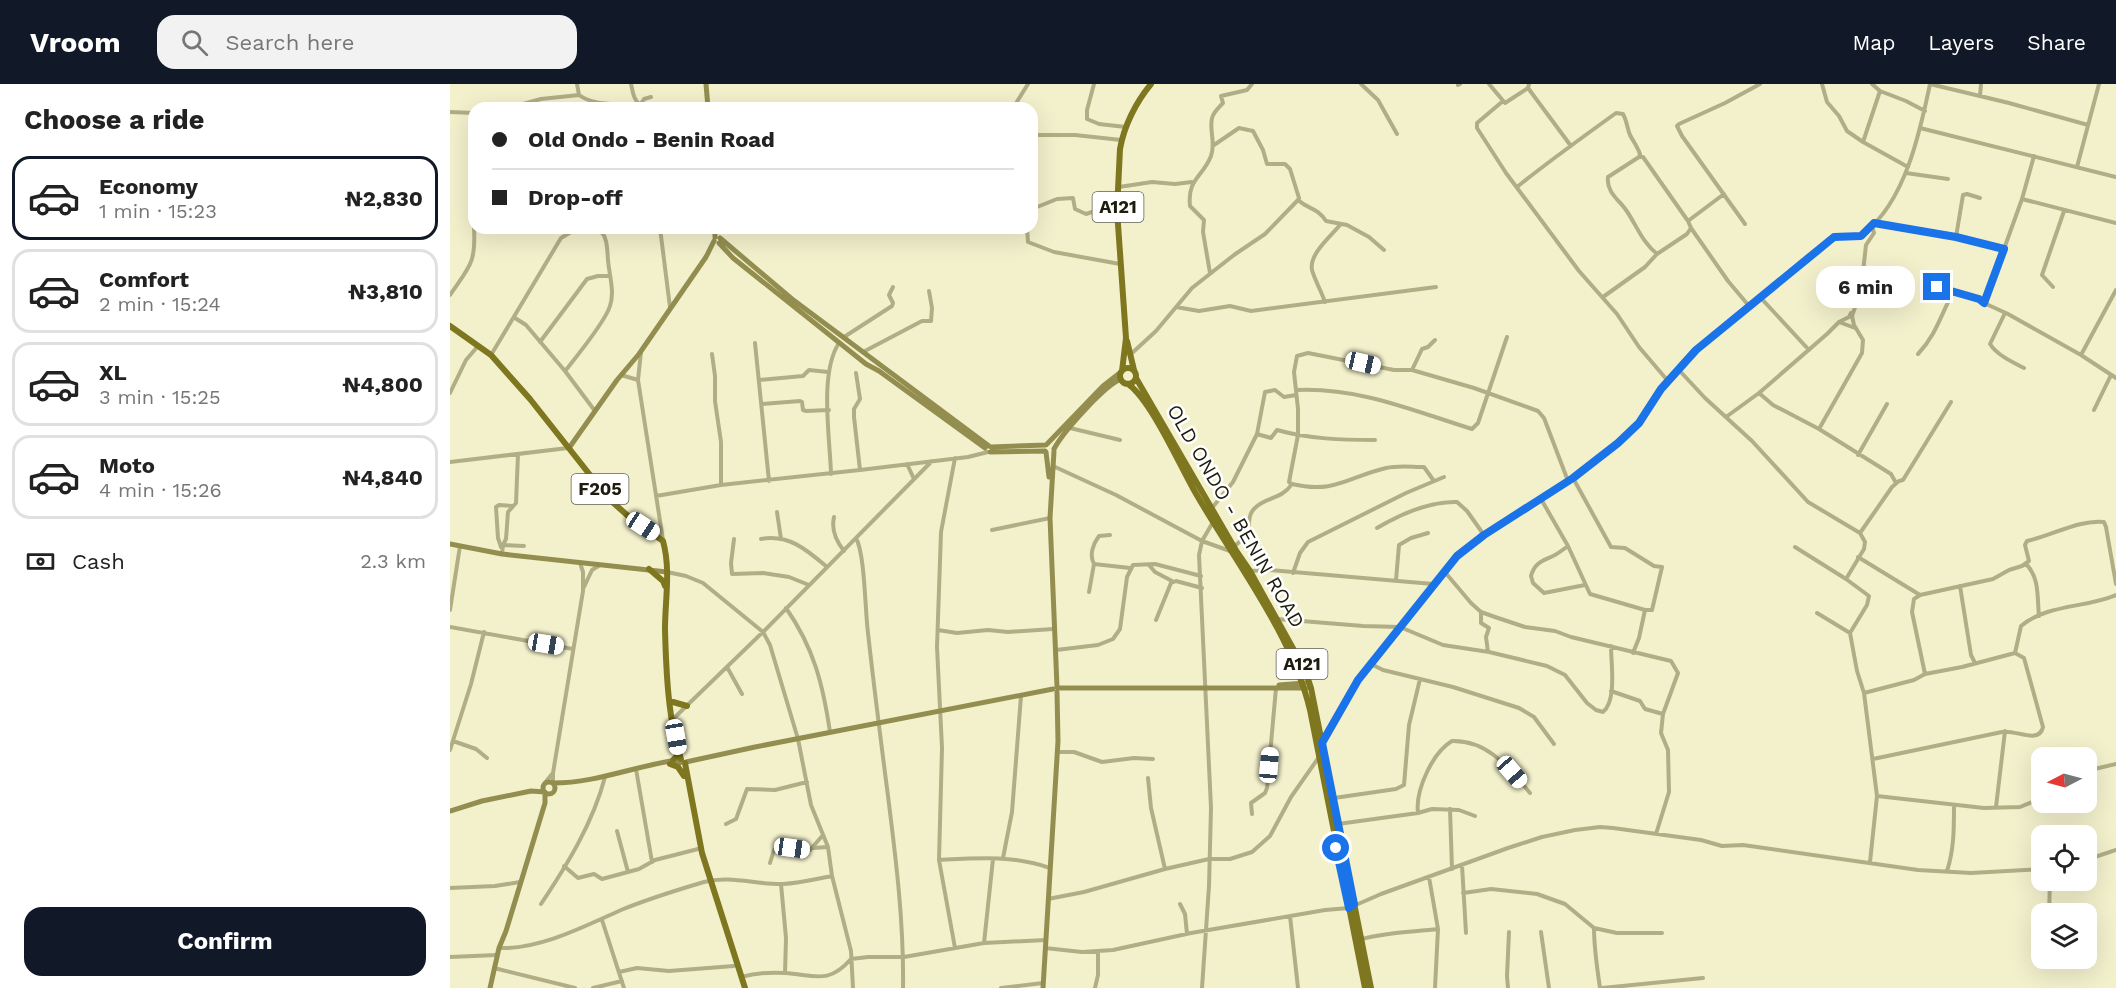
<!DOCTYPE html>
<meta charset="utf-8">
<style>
:root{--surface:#fff;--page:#f2f2f2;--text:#222;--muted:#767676;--line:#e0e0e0;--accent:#111827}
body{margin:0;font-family:"Work Sans",sans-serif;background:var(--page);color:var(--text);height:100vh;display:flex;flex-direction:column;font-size:22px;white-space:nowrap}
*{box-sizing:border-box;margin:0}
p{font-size:20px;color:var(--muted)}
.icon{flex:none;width:33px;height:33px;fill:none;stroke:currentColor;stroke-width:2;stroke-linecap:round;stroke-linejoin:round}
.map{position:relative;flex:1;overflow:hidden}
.drawer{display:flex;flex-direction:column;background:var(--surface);width:450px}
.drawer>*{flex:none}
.top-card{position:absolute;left:18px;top:18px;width:570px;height:132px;border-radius:18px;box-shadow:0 6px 24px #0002;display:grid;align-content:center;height:132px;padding:0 24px;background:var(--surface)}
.needle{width:39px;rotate:264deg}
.fabs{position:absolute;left:1581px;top:663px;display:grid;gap:12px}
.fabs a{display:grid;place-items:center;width:66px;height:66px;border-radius:12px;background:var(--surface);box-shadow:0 6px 24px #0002;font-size:30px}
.end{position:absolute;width:27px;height:27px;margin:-14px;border:8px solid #1a73e8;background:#fff;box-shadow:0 0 0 3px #fff}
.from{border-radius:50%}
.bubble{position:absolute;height:42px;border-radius:18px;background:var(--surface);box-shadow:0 6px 24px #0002;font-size:20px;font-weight:700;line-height:42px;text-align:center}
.car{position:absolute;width:18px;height:36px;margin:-18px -9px;border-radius:8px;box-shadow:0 0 4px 2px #0007;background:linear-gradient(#fff 24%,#345 0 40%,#fff 0 76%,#345 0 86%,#fff 0)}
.top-card b{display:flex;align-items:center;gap:21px;height:57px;font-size:22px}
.top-card b+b{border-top:2px solid var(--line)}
.top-card i{width:15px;height:15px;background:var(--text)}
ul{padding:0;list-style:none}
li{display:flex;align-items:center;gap:18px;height:84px;margin:0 12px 9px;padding:0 12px;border:3px solid var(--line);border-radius:18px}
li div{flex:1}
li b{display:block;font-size:22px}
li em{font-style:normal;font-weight:700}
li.active{border-color:var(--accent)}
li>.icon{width:54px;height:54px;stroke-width:1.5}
h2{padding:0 24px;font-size:27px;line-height:72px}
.pay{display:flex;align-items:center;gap:15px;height:66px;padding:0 24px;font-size:22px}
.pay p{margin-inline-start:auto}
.action{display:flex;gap:12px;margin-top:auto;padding:12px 24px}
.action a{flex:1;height:69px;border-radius:18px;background:var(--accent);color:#fff;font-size:24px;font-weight:700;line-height:69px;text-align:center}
header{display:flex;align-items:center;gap:36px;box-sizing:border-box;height:84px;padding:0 30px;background:var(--accent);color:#fff}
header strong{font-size:28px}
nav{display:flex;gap:33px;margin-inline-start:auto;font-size:21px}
.search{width:420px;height:54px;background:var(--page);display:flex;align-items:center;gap:15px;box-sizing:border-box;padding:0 21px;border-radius:18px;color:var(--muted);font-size:22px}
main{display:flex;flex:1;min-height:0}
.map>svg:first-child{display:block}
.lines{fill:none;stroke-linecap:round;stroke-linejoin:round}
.street{stroke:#b1ae86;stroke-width:4}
.secondary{stroke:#938e50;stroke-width:5}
.primary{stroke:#7e7720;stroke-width:6}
.route{stroke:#1a73e8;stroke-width:8}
.labels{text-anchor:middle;stroke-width:5;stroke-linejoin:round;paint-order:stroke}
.shield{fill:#fff;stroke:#616056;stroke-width:1.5}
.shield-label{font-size:18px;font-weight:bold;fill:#1d1c0e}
.street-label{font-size:20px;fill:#1d1c0e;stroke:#fff}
</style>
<header>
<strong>Vroom</strong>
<div class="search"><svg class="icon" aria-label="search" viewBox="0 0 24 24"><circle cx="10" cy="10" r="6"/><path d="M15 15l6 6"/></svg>Search here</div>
<nav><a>Map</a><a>Layers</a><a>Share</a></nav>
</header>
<main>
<section class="drawer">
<h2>Choose a ride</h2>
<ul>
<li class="active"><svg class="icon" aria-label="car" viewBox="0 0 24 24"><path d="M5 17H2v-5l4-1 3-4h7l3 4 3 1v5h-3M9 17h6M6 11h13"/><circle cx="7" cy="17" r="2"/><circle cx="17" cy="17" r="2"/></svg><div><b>Economy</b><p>1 min · 15:23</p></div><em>₦2,830</em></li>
<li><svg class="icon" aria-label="car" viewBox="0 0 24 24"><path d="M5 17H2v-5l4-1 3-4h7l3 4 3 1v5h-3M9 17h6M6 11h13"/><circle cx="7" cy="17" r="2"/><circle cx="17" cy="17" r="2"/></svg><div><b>Comfort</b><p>2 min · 15:24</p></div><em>₦3,810</em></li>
<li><svg class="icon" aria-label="car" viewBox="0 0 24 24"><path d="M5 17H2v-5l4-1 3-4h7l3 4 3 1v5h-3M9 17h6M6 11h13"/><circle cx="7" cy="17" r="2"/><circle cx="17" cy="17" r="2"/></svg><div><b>XL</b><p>3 min · 15:25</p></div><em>₦4,800</em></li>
<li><svg class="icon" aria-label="car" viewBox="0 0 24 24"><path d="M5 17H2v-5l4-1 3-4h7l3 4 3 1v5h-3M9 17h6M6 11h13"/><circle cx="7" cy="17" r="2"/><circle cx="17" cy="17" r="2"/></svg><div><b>Moto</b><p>4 min · 15:26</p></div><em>₦4,840</em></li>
</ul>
<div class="pay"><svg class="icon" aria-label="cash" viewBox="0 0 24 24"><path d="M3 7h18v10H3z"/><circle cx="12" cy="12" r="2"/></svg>Cash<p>2.3 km</p></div>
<div class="action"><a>Confirm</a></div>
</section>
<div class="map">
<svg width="1666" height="904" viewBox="0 0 1666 904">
<rect width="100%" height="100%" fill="#f3f1cc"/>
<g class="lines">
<path class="street" d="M127,0L129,11
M181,0C183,8 183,15 190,21L194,15L201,13
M644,0L637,26V35L649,40L676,43
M911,0L928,16L947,50
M1039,0L1055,19L1078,4L1079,0
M1372,0L1377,18L1389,32L1397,47L1413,58L1458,83
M1422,0L1430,7L1456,17L1475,27
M1480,0L1559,19L1638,41
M1008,1L1010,0
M1078,4L1121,62
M1530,12L1531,0
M1053,17L1027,39V44L1056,89L1129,187L1167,230L1189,263L1218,297
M58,24L91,15L129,11C148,25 178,17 201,24
M563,24L578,0
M0,28L24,29
M1470,44L1666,93
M582,51H625L671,56
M1413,58L1430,7
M764,61L789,44L803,47L813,66L817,80H835L840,85L849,114L848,116C859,126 867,123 876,137L897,141L919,153L934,166
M1627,83L1649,0
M1456,89L1498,95
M669,103L702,98L725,100L742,98
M1067,103C1099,77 1133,53 1166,29L1173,30C1177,37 1177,44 1180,51C1183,57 1187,62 1190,70L1189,73
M1572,115L1666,139
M582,125L607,115L623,114L625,125L636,130L648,126H667
M1424,139L1506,153L1554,165L1534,219L1558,230L1631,271L1666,294
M1295,140L1232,52L1227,42L1229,40L1275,19L1310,0
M24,144V120
M210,144L220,223
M577,144L578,158L604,168L670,180
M1241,144L1278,197L1299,222
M1506,153L1513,111L1517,110L1530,114
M1554,165L1572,115L1584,72
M1207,170C1192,158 1187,142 1176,126C1169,116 1156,108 1158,93L1189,73H1193L1238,137
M760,189L753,148L754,136L740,122C737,95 753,93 761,72C766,58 759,47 762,34C763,29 769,23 773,19L771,12L797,6L802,0
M1487,203L1529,215L1534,219
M1603,203L1592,191L1614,127
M0,211C19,183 26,180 24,144
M1153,213L1195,183L1207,170L1237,150L1241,144L1238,137L1274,110
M1310,213L1359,266
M875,218C872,209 864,194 862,186C859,170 880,153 890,141
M726,223L749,227L780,222L801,227L986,203
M1555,229L1540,260C1547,271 1562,278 1574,284
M65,234L76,241L115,287L145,327
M1389,238L1405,244
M394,253L442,222L443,219L439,211L443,203
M90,258L137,195L148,192H159
M305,259L319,397
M191,268L188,296L213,456
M413,268L472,237H481L482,224L479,207
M262,270L265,292V317L271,358V401
M681,270L706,247L742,204L784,171L815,150L848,116
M1468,270C1486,251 1491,231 1503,208
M41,271L111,154L121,148L149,146C158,152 157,166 158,176C159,190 165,208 160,222C155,238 127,272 115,287
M1631,271L1666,206
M1228,285L1255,314L1302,357L1358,418L1410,449L1415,458L1414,465L1396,495L1419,512L1417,521L1400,549L1407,587L1414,609L1427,712L1420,778
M962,286L972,265L978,263L985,256
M406,289L410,315L404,325V333L410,386
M171,291L188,296
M309,296L353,292L359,286L378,288
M846,306C909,303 964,327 1022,345L1028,339L1057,253
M0,309L16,276L28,262
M1309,309L1323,321L1369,345L1441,390L1446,399
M312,320L350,317L352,318L353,326L356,327L379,326
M1644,326L1661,291
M1276,333L1309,309L1377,250L1389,238L1399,233L1401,229
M620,344L670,356
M1369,345L1412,269L1413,256L1404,241L1402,232L1411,206L1416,161L1424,149L1422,142
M807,350L821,354L827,346C859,355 892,356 925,356
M1408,371L1437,320
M0,378L118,364
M457,380L464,395
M603,382L666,411L752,457L780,467
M381,390C380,354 369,289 389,259
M1123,394L1161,463L1175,464L1204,482L1212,483L1202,526H1195L1189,554L1183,569
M842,400L839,398L848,351V325L844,288L847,272L858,269L944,286H962L1024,304L1088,327L1094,334L1118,397
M842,400C885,410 898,393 936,384C948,381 962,383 974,383L984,397
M206,412L271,401L410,386L518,373L538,368
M1091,415L1118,462L1140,510L1195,526
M762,424L783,398L807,350L815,308L825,306L834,313L846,311
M327,428L331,455
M384,433C381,446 386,457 394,467
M927,444C951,430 979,417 1007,418L1017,427L1034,451
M542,446L600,434
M1410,449L1442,403L1449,397L1453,396L1501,318
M660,451L649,452C643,460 639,471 644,480L680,484
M406,454C415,470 415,527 418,549C424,603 431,658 438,712C446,776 454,839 453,904
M284,455L281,479L282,490L313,489L339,493L359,501
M311,455C339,450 357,466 377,483
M53,461L74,462
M1118,462C1114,465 1110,468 1105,471C1094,477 1085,477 1081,492L1083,499L1094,509L1135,501
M51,463L48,454L46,423L49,421L62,422
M783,463C808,446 792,435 806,423C817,413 832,415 842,400
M1345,463L1396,495
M52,470L53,461L56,455L58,428L66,419L68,370
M1408,473L1470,511
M1576,480C1590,494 1587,514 1589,532
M699,481L705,488L722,497
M800,487L819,486L983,500
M994,487L1021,519L1031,528L1045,533L1075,543L1105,547L1121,553L1221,577L1228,589L1213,630L1211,649L1218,666L1219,708L1206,750
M217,488L236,492L253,499L313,548L320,561L348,655L361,721L378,763L382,792L401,867L403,904
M843,489L850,469L858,458L956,409L994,393
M946,496L949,461L961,454L978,449
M1510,502L1521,571L1525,579
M134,503L142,486L150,481
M639,508L644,480
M336,524C364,564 373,601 380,648
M0,526L10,462
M1031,528V539L1039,544L1036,553L1038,568
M1367,529L1400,549
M827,535L913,542L950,543L993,561L1039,568L1097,582L1115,591L1137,619L1146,626L1153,628C1167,617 1161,579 1161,562
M706,536L721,499L726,497L752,504
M0,543L123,565
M488,546L507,549L538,546L558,548L603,545
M606,566L648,561L663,555L670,545L677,493L683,481L705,480L751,492
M1565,569L1571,542C1597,520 1636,524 1666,511
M921,580L933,586L1003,603L1069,624L1084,633L1104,660
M277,583L292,610
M1475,590L1462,528L1464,515L1470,511L1543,495L1559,486L1572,482L1579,477L1575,461L1577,457C1601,452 1630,435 1654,438L1656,443L1666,500
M1161,607L1190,617L1195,625L1213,630
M1414,609L1464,596L1475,590L1512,583L1565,569L1574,574L1593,643C1589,661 1565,645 1552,648C1509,657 1466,666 1423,675
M223,635L313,548L482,377
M3,657L26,665L37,674
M872,659L908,596L1007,472L1034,451L1123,394L1168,359L1189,339L1211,305L1246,266L1379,157C1390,149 1404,157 1414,149C1455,118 1470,48 1480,0
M0,666L21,600L34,548
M607,668H624L652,678L684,674L703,675
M186,685L202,778
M1636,687L1666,680
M698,694L701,724L715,785
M103,699V689L133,507V488L130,479
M94,700L102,690
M1427,712L1534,724L1570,723L1592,714
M884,714L946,705L954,701L959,641L970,595
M1546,723L1555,647
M1000,725L1002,785
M968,729C965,706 983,668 1002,657C1038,656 1059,684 1080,709
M802,730L801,719L815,709L817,704L826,604
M276,740L286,735L297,705L325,706L357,698
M888,740L968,729L982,725L1009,726L1025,732
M167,747L178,788
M363,764L378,763
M553,774L562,728L571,612
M489,776C527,774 564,771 600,784
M1636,776L1666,766
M320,779L324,766L342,764L360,766L373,751
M1012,781L1016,849
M114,782L128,794L144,790L152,795L189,785L205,776L248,765
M1497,787C1504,766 1504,744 1504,722
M979,793L988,845L985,904
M331,800L336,854L335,889
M0,804L45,802L70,798
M1013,809L1041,805L1087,810L1115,820L1144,844L1167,849H1212
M598,815L634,808L715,785L759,775H780L802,768L820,752L841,713L869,673
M91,820C117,781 143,739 155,693
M730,820L735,830L737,850
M1599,830L1600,796
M840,832L848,904
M152,836L174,904
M1144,844C1144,864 1147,884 1150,904
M1091,848L1099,904
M912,855C936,848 963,848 988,845
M534,859L543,775
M49,864C89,866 135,842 171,826C198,815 227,806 254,798C280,791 307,801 333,800C350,799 366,795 382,792
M505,864L489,776L492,664L487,563L491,448L505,374
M595,864L632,868L663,866L741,849L875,826L899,824L931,810L1058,764L1092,753L1125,746L1150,743L1163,744L1251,756L1272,762L1293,761L1468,786L1521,789L1592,785
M0,873L47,871
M44,884L125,904
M169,888L187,884L219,887L284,882
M291,893C306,889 320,888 335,889C365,891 378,901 401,875L418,873H454L534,859L596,856
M143,904L172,897
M551,904L593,899
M645,904L648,891V868
M752,904L759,802L761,724L749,471L752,457L763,438
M1058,904L1057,892L1059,848
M1152,904L1253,894"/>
<path class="secondary" d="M256,0L258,24
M265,144V153
M270,154L342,215L539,362
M269,159L283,174L416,280L429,287L535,364
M597,360L653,302L671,288
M541,363L596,361
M119,364L167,296L189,270L256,173L264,157
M604,365C613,348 654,302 671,295
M604,367L600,434L607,603
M540,368L595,367
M596,368L599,393
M0,460L52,470L217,488
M829,601L855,599
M608,604H857
M236,678L305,663L603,605
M220,680L230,679
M93 704a6 6 0 1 1 12 0a6 6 0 1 1-12 0Z
M103,699C146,699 185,682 227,676
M0,727L32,717L81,707L95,708V719L56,847L49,864L40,904
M593,904L608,657L607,608"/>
<path class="primary" d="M0,242L41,271L80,315L159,415L177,431L213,457C221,486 215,516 215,545C216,585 218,637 231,675
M677,257L684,286
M670 292a8 8 0 1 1 16 0a8 8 0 1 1-16 0Z
M672,287L676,254L667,126L670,65C674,42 686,18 701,0
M686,294L787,468L800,487L855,586L861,604L921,904
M678,300C701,316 730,382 745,408C784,476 842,550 860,626L915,904
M199,485L213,497L215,502
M223,618L237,622
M223,676L229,670
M235,679L252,769L295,904
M220,680L228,683L234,692"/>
</g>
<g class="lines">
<path class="route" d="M886,764L899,824L904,820L872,659L908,596L1007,472L1034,451L1123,394L1168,359L1189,339L1211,305L1246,266L1384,153L1411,152L1424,139L1506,153L1554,165L1534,219L1529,215L1487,203"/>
</g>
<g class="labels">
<g class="shield">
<rect x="642.5" y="108" width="51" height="30" rx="4.5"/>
<rect x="121.5" y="390" width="57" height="30" rx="4.5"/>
<rect x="826.5" y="565" width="51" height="30" rx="4.5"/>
</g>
<g class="shield-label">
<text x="668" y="129">A121</text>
<text x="150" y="411">F205</text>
<text x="852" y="586">A121</text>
</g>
<g class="street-label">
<text transform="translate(786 432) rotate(60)" y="7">OLD ONDO - BENIN ROAD</text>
</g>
</g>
</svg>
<div class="fabs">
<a><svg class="needle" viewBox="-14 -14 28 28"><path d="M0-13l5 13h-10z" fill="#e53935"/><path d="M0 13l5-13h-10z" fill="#767676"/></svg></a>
<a><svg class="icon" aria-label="locate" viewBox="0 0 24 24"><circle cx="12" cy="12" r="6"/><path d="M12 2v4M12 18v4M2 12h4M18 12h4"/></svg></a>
<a><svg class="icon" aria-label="layers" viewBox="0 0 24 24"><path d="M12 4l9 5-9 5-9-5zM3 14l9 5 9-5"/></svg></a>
</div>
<i class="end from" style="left:886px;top:764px"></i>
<i class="end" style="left:1487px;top:203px"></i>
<div class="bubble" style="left:1366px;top:182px;width:99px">6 min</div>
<i class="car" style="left:913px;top:279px;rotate:103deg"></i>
<i class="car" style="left:193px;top:442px;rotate:123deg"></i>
<i class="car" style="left:96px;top:560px;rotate:100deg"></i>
<i class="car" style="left:226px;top:653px;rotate:170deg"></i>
<i class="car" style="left:819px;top:681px;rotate:5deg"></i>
<i class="car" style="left:1062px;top:688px;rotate:139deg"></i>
<i class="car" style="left:342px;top:764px;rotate:98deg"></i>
<div class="top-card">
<b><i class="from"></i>Old Ondo - Benin Road</b>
<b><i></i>Drop-off</b>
</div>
</div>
</main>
